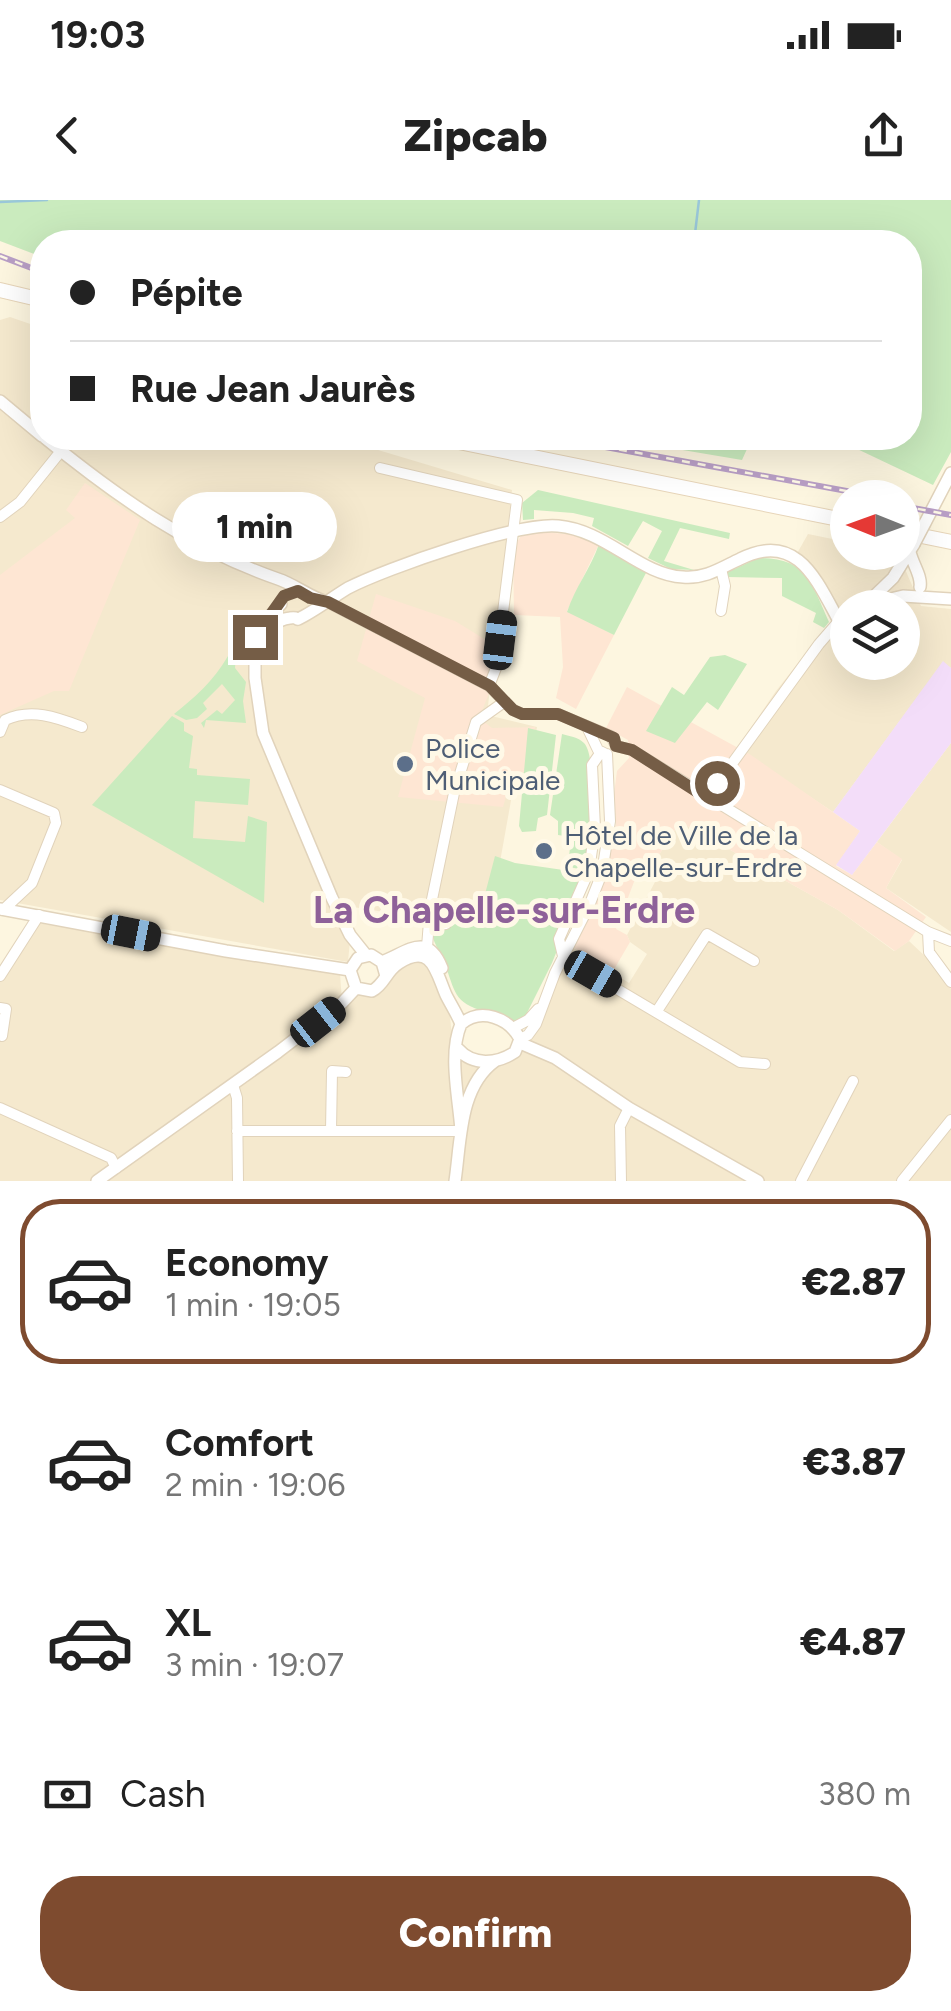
<!DOCTYPE html>
<meta charset="utf-8">
<style>
:root{--surface:#fff;--page:#f6f6f6;--text:#222;--muted:#767676;--line:#e0e0e0;--accent:#7e4b2f}
body{margin:0;font-family:Figtree,sans-serif;background:var(--page);color:var(--text);height:100vh;display:flex;flex-direction:column;font-size:38px;white-space:nowrap}
*{box-sizing:border-box;margin:0}
p{font-size:32px;color:var(--muted)}
.icon{flex:none;width:55px;height:55px;fill:none;stroke:currentColor;stroke-width:2;stroke-linecap:round;stroke-linejoin:round}
.map{position:relative;height:981px;overflow:hidden}
.panel{display:flex;flex-direction:column;background:var(--surface);flex:1}
.panel>*{flex:none}
.guide{position:absolute;left:30px;top:30px;width:892px;height:220px;border-radius:40px;box-shadow:0 10px 40px #0002;display:grid;align-content:center;height:220px;padding:0 40px;background:var(--surface)}
.needle{width:65px;rotate:271deg}
.fabs{position:absolute;left:830px;top:280px;display:grid;gap:20px}
.fabs a{display:grid;place-items:center;width:90px;height:90px;border-radius:50%;background:var(--surface);box-shadow:0 10px 40px #0002;font-size:50px}
.end{position:absolute;width:45px;height:45px;margin:-22px;border:12px solid #755d46;background:#fff;box-shadow:0 0 0 5px #fff}
.from{border-radius:50%}
.bubble{position:absolute;height:70px;border-radius:35px;background:var(--surface);box-shadow:0 10px 40px #0002;font-size:32px;font-weight:800;line-height:70px;text-align:center}
.car{position:absolute;width:30px;height:60px;margin:-30px -15px;border-radius:12px;box-shadow:0 0 8px 2px #0007;background:linear-gradient(#222 24%,#8ab4d8 0 40%,#222 0 76%,#8ab4d8 0 86%,#222 0)}
.guide b{display:flex;align-items:center;gap:35px;height:95px;font-size:38px}
.guide b+b{border-top:2px solid var(--line)}
.guide i{width:25px;height:25px;background:var(--text)}
ul{padding:18px 0 0;list-style:none}
li{display:flex;align-items:center;gap:30px;height:165px;margin:0 20px 15px;padding:0 20px;border:5px solid transparent;border-radius:40px}
li div{flex:1}
li b{display:block;font-size:38px}
li em{font-style:normal;font-weight:800}
li.on{border-color:var(--accent)}
li>.icon{width:90px;height:90px;stroke-width:1.5}
.pay{display:flex;align-items:center;gap:25px;height:110px;padding:0 40px;font-size:38px}
.pay p{margin-inline-start:auto}
.primary-button{display:flex;gap:20px;margin-top:auto;padding:20px 40px}
.primary-button a{flex:1;height:115px;border-radius:40px;background:var(--accent);color:#fff;font-size:40px;font-weight:800;line-height:115px;text-align:center}
.status{display:flex;justify-content:space-between;align-items:center;height:70px;padding:0 50px;background:var(--surface);direction:ltr}
.status svg{height:28px;fill:currentColor}
header{display:flex;justify-content:space-between;align-items:center;height:130px;padding:0 40px;background:var(--surface);font-size:45px;font-weight:800}
.map>svg:first-child{display:block}
.residential{fill:#f5e9ce;fill-rule:evenodd}
.commercial{fill:#fee6d3}
.education{fill:#f3ddf9}
.green{fill:#caebbe}
.lines{fill:none;stroke-linecap:round;stroke-linejoin:round}
.stream{stroke:#99c7d9;stroke-width:2.5}
.minor-casing{stroke:#e1d3bb;stroke-width:12}
.tertiary-casing{stroke:#e1d3bb;stroke-width:14}
.secondary-casing{stroke:#e7d5b9;stroke-width:16}
.minor{stroke:#fff;stroke-width:10}
.tertiary{stroke:#fff;stroke-width:11}
.secondary{stroke:#fff;stroke-width:14}
.rail-casing{stroke:#b99fc6;stroke-width:6}
.rail{stroke:#fff9e7;stroke-width:2.5;stroke-dasharray:8;stroke-linecap:butt}
.tertiary-bridge-casing{stroke:#e1d3bb;stroke-width:14;stroke-linecap:butt}
.tertiary-bridge{stroke:#fff;stroke-width:11}
.route{stroke:#755d46;stroke-width:12}
.service-dot{fill:#5c6f8a;stroke:#fff9e7;stroke-width:4}
.labels{text-anchor:middle;stroke-width:10;stroke-linejoin:round;paint-order:stroke}
.service-label{font-size:28px;fill:#4e5e75;stroke:#fff9e7;text-anchor:start}
.district-label{font-size:38px;font-weight:bold;fill:#8e6199;stroke:#fff9e7}
</style>
<div class="status"><b>19:03</b><svg viewBox="0 0 49 12"><path d="M0 12V9h3v3zM5 12V6h3v6zM10 12V3h3v9zM15 12V0h3v12zM26 1h20v11H26zM47 4h2v5h-2z"/></svg></div>
<header><svg class="icon" aria-label="back" viewBox="0 0 24 24"><path d="M15 5l-7 7 7 7"/></svg>Zipcab<svg class="icon" aria-label="share" viewBox="0 0 24 24"><path d="M12 15V3M7 8l5-5 5 5M5 13v7h14v-7"/></svg></header>
<div class="map">
<svg width="951" height="981" viewBox="0 0 951 981">
<rect width="100%" height="100%" fill="#fdf6e0"/>
<path class="residential" d="M10,117L42,128V238H338L512,290L487,515L537,527L531,573L515,578L490,718L434,720L353,707L348,762L0,700V120Z
M808,334L847,342L848,352L898,353L921,406L951,409V468L943,462L833,612L737,548L776,491L833,419L811,378L791,364ZM848,408H902V462H848Z
M951,543V732L886,688L902,660L877,642Z
M680,622L838,710L894,751L909,741L927,758L951,789V981H0V771L38,723L340,774L342,801L356,788L377,789L384,768L426,749L449,806L453,848L475,867L492,866L525,838L563,757L574,748L629,783L647,754L630,742L627,735L665,663L657,658Z"/>
<path class="commercial" d="M85,283L140,320L69,491H54L0,515V375L75,318L66,310Z
M529,331L580,335L599,344L567,411L614,435L576,509L556,498L563,467L560,417L514,415L513,349L522,334Z
M376,394L455,421L499,448L490,491L479,518L492,528L535,527L529,572H513L503,607L398,597L425,498L357,461Z
M627,487L751,555L860,631L836,666L852,675L877,642L902,659L886,688L926,717L909,741L895,751L838,710L680,622L657,658L645,653L616,729L627,735L630,742L612,773L574,748L593,709L616,625L614,594L617,571L629,558L628,540L606,528Z"/>
<path class="education" d="M943,461L951,468V543L852,675L836,665L860,631L833,612Z"/>
<path class="green" d="M0,0H951V252L933,285L834,238H910V42H42V57L0,41Z
M611,238H752L742,260Z
M538,290L730,333L729,339L680,328L664,361L694,370L671,369L648,358L662,331L643,321L628,346L592,326L594,318L573,313L534,310V319L523,320L522,303Z
M599,344L647,371L614,435L567,412C575,387 591,368 599,344Z
M758,358C807,358 811,382 829,422L824,428L813,422L816,413L782,396V378L728,377V372Z
M725,455L747,464L718,510L707,502L675,543L646,531L672,487L684,495L710,457Z
M228,456H236L235,468L246,482L243,501L246,523L206,520L204,528L201,523L217,510L222,514L235,500L222,484L203,503L207,509L197,518L186,520L174,514C194,498 213,482 228,456Z
M172,516L184,523V531L193,536L189,568L197,569V575L250,579L248,605L195,601L193,638L245,642L248,616L267,622L264,703L92,605Z
M528,528L556,535L547,615L538,618L536,631L522,632L519,626Z
M562,534C569,536 578,537 584,543C599,559 588,646 586,670L568,667L571,637L558,635V621L550,615Z
M495,656L515,663L584,673L556,734V753L552,763L525,817L516,822C505,822 497,816 486,812C452,802 456,792 444,762C436,740 429,744 436,719L446,716L479,717Z"/>
<g class="lines">
<path class="stream" d="M0,2L47,0
M694,42L699,0"/>
<g class="minor-casing">
<path id="minor" d="M380,268L517,300L496,468L489,486
M0,317L20,302L61,251
M721,369L725,386L721,411
M327,402L489,486L513,510L522,514H558L611,536L616,546
M587,527L598,550L606,554
M0,532L5,520C31,508 56,517 82,527
M616,546L632,550L928,732L951,741
M0,590L54,613L56,623L32,683L3,710
M707,598L819,444L839,421
M429,726L446,724
M928,732L929,752L951,782
M427,747L430,709L454,593L476,522L504,502
M563,756L559,739L589,671L595,628L592,565L601,552
M563,757L740,862L765,864
M0,776L39,715
M0,808L6,809L2,836
M657,811L707,734L754,761
M513,828L528,820L538,809
M520,839L528,835L536,824L555,773L589,706L602,673L610,621L607,554
M233,885L237,898L238,981
M0,908L111,958L116,968
M237,931H461
M331,931L332,871L346,872
M621,981L620,926L629,908
M801,981L853,881
M902,981L951,920"/>
</g>
<g class="tertiary-casing">
<path id="tertiary" d="M0,201L42,236
M45,238C116,296 191,349 278,379C296,385 309,397 327,402
M925,323L951,273
M910,352C913,365 922,376 920,387
M868,402L893,378L914,344
M281,404L258,429L255,437V478L263,533L332,698L350,735L366,755
M865,405L903,396L951,399
M256,434C267,429 277,419 290,418C303,416 291,423 304,416C319,408 333,397 348,388C387,368 518,322 558,326C606,330 640,375 683,377C705,379 721,368 740,359C797,330 817,381 839,421L848,416
M0,709L226,751L350,770
M382,762C408,752 427,731 442,768
M386,776L382,762L371,755L358,758L350,770L356,788L372,791C385,784 386,771 399,763C432,742 436,772 446,795C451,805 457,814 461,824
M520,843L555,858L629,908L758,981
M458,849C473,866 497,864 515,852L520,839C509,818 481,807 461,824C448,854 459,899 461,931
M97,981L278,852L342,803L356,788
M455,981C461,941 459,887 495,861"/>
</g>
<g class="secondary-casing">
<path id="secondary" d="M0,90L42,100
M439,238L848,321
M902,332L951,342"/>
</g>
<use href="#minor" class="minor"/>
<use href="#tertiary" class="tertiary"/>
<use href="#secondary" class="secondary"/>
<g class="rail-casing">
<path id="rail" d="M0,56L42,72
M527,238L567,246
M556,238L885,298
M902,306L951,315"/>
</g>
<use href="#rail" class="rail"/>
<g class="tertiary-bridge-casing">
<path id="tertiary-bridge" d="M914,344L925,323"/>
</g>
<use href="#tertiary-bridge" class="tertiary-bridge"/>
</g>
<g class="lines">
<path class="route" d="M255,437L284,396L298,391L310,398L328,402L490,486L513,510L522,514H558L614,538L616,546L632,550L707,598L717,583"/>
</g>
<g class="service-dot">
<circle cx="405" cy="564" r="10"/>
<circle cx="544" cy="651" r="10"/>
</g>
<g class="labels">
<g class="service-label">
<text x="425" y="558">Police<tspan x="425" dy="32">Municipale</tspan></text>
<text x="564" y="645">Hôtel de Ville de la<tspan x="564" dy="32">Chapelle-sur-Erdre</tspan></text>
</g>
<g class="district-label">
<text x="504" y="723">La Chapelle-sur-Erdre</text>
</g>
</g>
</svg>
<div class="fabs">
<a><svg class="needle" viewBox="-14 -14 28 28"><path d="M0-13l5 13h-10z" fill="#e53935"/><path d="M0 13l5-13h-10z" fill="#767676"/></svg></a>
<a><svg class="icon" aria-label="layers" viewBox="0 0 24 24"><path d="M12 4l9 5-9 5-9-5zM3 14l9 5 9-5"/></svg></a>
</div>
<i class="end from" style="left:717px;top:583px"></i>
<i class="end" style="left:255px;top:437px"></i>
<div class="bubble" style="left:172px;top:292px;width:165px">1 min</div>
<i class="car" style="left:500px;top:440px;rotate:7deg"></i>
<i class="car" style="left:131px;top:733px;rotate:101deg"></i>
<i class="car" style="left:593px;top:774px;rotate:120deg"></i>
<i class="car" style="left:318px;top:822px;rotate:52deg"></i>
<div class="guide">
<b><i class="from"></i>Pépite</b>
<b><i></i>Rue Jean Jaurès</b>
</div>
</div>
<section class="panel">
<ul>
<li class="on"><svg class="icon" aria-label="car" viewBox="0 0 24 24"><path d="M5 17H2v-5l4-1 3-4h7l3 4 3 1v5h-3M9 17h6M6 11h13"/><circle cx="7" cy="17" r="2"/><circle cx="17" cy="17" r="2"/></svg><div><b>Economy</b><p>1 min · 19:05</p></div><em>€2.87</em></li>
<li><svg class="icon" aria-label="car" viewBox="0 0 24 24"><path d="M5 17H2v-5l4-1 3-4h7l3 4 3 1v5h-3M9 17h6M6 11h13"/><circle cx="7" cy="17" r="2"/><circle cx="17" cy="17" r="2"/></svg><div><b>Comfort</b><p>2 min · 19:06</p></div><em>€3.87</em></li>
<li><svg class="icon" aria-label="car" viewBox="0 0 24 24"><path d="M5 17H2v-5l4-1 3-4h7l3 4 3 1v5h-3M9 17h6M6 11h13"/><circle cx="7" cy="17" r="2"/><circle cx="17" cy="17" r="2"/></svg><div><b>XL</b><p>3 min · 19:07</p></div><em>€4.87</em></li>
</ul>
<div class="pay"><svg class="icon" aria-label="cash" viewBox="0 0 24 24"><path d="M3 7h18v10H3z"/><circle cx="12" cy="12" r="2"/></svg>Cash<p>380 m</p></div>
<div class="primary-button"><a>Confirm</a></div>
</section>
